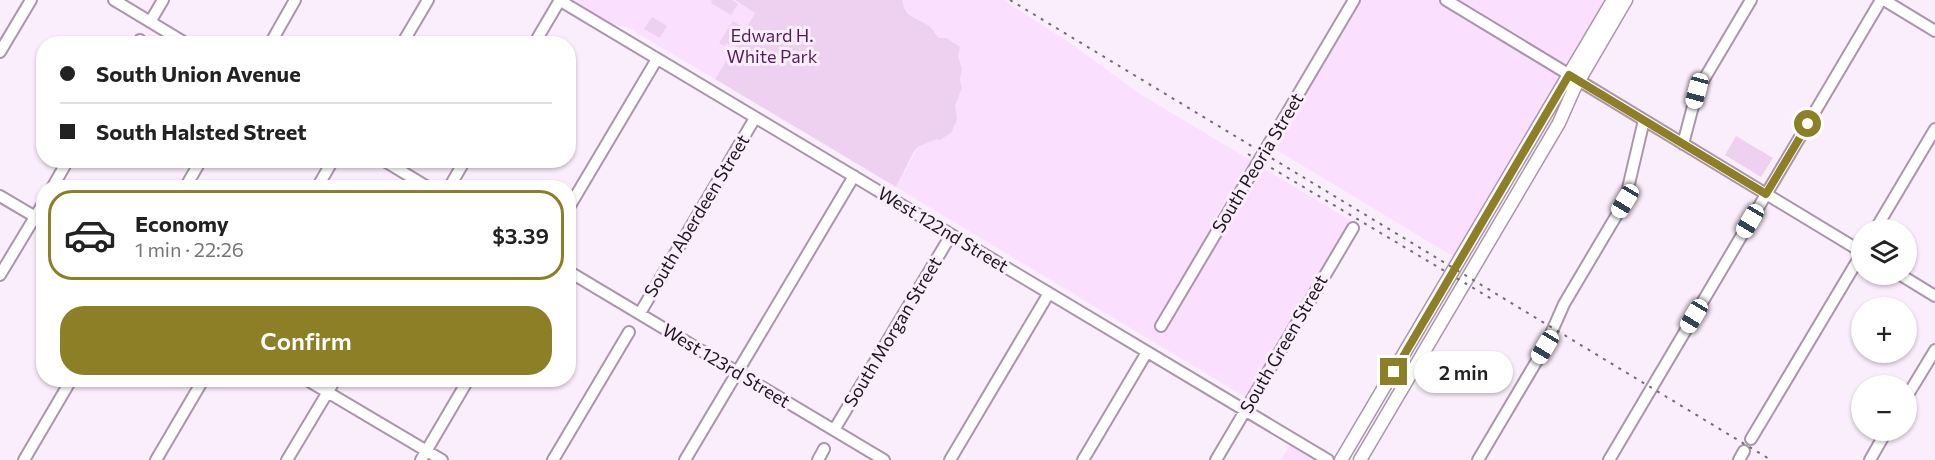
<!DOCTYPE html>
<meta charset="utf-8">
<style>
:root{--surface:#fff;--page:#f6f6f6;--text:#222;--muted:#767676;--line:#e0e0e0;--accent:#8c7f26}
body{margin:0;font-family:Commissioner,sans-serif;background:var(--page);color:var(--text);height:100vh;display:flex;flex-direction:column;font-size:22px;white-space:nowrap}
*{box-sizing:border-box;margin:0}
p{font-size:20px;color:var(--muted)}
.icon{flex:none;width:33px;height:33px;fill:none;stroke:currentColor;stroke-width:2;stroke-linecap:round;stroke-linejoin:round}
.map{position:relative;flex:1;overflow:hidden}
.panel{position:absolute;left:36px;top:180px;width:540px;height:207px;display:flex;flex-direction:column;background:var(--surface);border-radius:24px;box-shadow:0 2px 4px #0004}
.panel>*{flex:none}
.banner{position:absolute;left:36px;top:36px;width:540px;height:132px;border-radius:24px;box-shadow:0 2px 4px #0004;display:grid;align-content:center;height:132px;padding:0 24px;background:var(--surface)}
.tools{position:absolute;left:1851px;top:219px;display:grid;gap:12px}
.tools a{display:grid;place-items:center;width:66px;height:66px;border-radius:50%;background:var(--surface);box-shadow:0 2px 4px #0004;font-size:30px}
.end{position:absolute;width:27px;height:27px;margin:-14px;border:8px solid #8c7f26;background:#fff;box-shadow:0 0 0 3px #fff}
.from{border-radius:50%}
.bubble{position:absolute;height:42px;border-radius:21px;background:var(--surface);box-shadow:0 2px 4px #0004;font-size:20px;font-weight:600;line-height:42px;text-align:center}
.car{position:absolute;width:18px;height:36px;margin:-18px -9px;border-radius:8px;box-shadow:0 0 4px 2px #0007;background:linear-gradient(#fff 24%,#345 0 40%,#fff 0 76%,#345 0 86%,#fff 0)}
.banner b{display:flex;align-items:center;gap:21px;height:57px;font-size:22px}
.banner b+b{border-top:2px solid var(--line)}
.banner i{width:15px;height:15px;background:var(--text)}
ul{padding:10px 0 0;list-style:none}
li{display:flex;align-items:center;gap:18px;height:90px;margin:0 12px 9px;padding:0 12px;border:3px solid transparent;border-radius:24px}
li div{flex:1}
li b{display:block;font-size:22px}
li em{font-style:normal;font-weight:600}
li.selected{border-color:var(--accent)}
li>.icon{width:54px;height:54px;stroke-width:1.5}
.action{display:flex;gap:12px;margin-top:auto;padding:12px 24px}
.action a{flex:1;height:69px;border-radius:24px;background:var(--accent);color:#fff;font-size:24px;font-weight:600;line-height:69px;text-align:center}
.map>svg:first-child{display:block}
.built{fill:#fbdffe}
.green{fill:#eed0f1}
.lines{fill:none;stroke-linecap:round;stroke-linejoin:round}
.minor-casing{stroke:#aa95ac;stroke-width:14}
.major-casing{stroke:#aa95ac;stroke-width:15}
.minor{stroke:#fff;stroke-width:10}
.major{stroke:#fff;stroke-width:12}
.rail{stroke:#746a75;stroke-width:2;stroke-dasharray:3 6;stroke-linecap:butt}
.route{stroke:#8c7f26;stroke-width:8}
.labels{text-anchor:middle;stroke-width:6;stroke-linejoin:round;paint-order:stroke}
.park-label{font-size:18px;fill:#541e5b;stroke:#fbeefc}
.street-label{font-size:18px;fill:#1d151e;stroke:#fbeefc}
</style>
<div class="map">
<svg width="1935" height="460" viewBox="0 0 1935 460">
<rect width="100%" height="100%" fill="#fbeefc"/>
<path class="built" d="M573,0H735L755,12L715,79L627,27L614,25Z
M902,0H1003L1063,38L1140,94L1353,222L1250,400L896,187L919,146L952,132L955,126V106L962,88L960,80L962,69L954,41L939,38L932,29L916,22L903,7Z
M1356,0H1605L1454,257L1270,146Z
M1293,439L1327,460H1281Z"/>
<path class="green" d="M712,0H732L738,4L731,15L711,3Z
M735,0H902C905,18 917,18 929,26C933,29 935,34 939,38H947L960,47L958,56L962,69L960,80L962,88L955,106L957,119L952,132L940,140L937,139L919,146L914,151L896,187L715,79L755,13Z
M652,17L667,26L660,38L644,29Z
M733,21L743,27L732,46L727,43L725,46L719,43Z
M1736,136L1773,158L1761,177L1725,155Z"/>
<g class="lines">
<g class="minor-casing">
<path id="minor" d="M114,0L187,44
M559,0L1328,460
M1446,0L1862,252
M1884,0L1935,31
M150,22L163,0
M138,44L140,40
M270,44L295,0
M402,44L428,0
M534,44L560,0
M0,52L31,0
M1683,144L1697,91L1751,0
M383,160L429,188
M52,188L68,160
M185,188L201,160
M317,188L333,160
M449,188L465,160
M0,196L44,222
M568,209L657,59
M1875,230L1935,129
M568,271L884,460
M1899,274L1935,296
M0,275L44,202
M640,313L755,118
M1161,326L1354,0
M307,380L442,460
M1906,398L1935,350
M834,430L951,235
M1751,439L1862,253
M24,460L71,380
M156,460L203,380
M287,460L335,380
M421,460L468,380
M553,460L629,332
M685,460L854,176
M818,460L824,449
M950,460L1049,293
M1083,460L1147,352
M1216,460L1353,228
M1478,460L1545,347L1564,304L1625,201L1644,120
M1609,460L1881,0
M1739,460L1744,451
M1870,460L1887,430"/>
</g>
<g class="major-casing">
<path id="major" d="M1341,460L1613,0
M1360,460L1559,123L1574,89L1626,0"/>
</g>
<use href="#minor" class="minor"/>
<use href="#major" class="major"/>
<path class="rail" d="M1010,0L1771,460
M1248,154L1495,301"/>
</g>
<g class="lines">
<path class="route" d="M1394,372L1569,75L1766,194L1808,124"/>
</g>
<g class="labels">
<g class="park-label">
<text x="772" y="42">Edward H.<tspan x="772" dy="21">White Park</tspan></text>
</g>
<g class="street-label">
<text transform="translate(1258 163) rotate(-59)" y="6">South Peoria Street</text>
<text transform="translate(697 216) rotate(-59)" y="6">South Aberdeen Street</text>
<text transform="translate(943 230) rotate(31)" y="6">West 122nd Street</text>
<text transform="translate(893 332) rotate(-59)" y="6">South Morgan Street</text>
<text transform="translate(1284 344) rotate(-60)" y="6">South Green Street</text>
<text transform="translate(726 366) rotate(31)" y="6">West 123rd Street</text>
</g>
</g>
</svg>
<div class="tools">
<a><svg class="icon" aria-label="layers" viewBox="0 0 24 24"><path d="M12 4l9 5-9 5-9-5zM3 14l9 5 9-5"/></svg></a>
<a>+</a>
<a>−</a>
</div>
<i class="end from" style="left:1808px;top:124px"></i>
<i class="end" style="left:1394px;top:372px"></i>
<div class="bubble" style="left:1414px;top:351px;width:99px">2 min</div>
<i class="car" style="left:1697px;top:91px;rotate:195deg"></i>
<i class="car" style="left:1625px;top:201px;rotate:211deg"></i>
<i class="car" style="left:1750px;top:221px;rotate:211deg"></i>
<i class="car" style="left:1694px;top:316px;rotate:211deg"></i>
<i class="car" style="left:1545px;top:347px;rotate:211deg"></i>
<div class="banner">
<b><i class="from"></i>South Union Avenue</b>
<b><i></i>South Halsted Street</b>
</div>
<section class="panel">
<ul>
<li class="selected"><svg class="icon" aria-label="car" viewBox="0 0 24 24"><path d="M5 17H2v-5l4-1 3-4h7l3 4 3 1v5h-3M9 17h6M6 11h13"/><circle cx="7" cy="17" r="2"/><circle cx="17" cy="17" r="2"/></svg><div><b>Economy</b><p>1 min · 22:26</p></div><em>$3.39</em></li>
</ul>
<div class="action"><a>Confirm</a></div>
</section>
</div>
